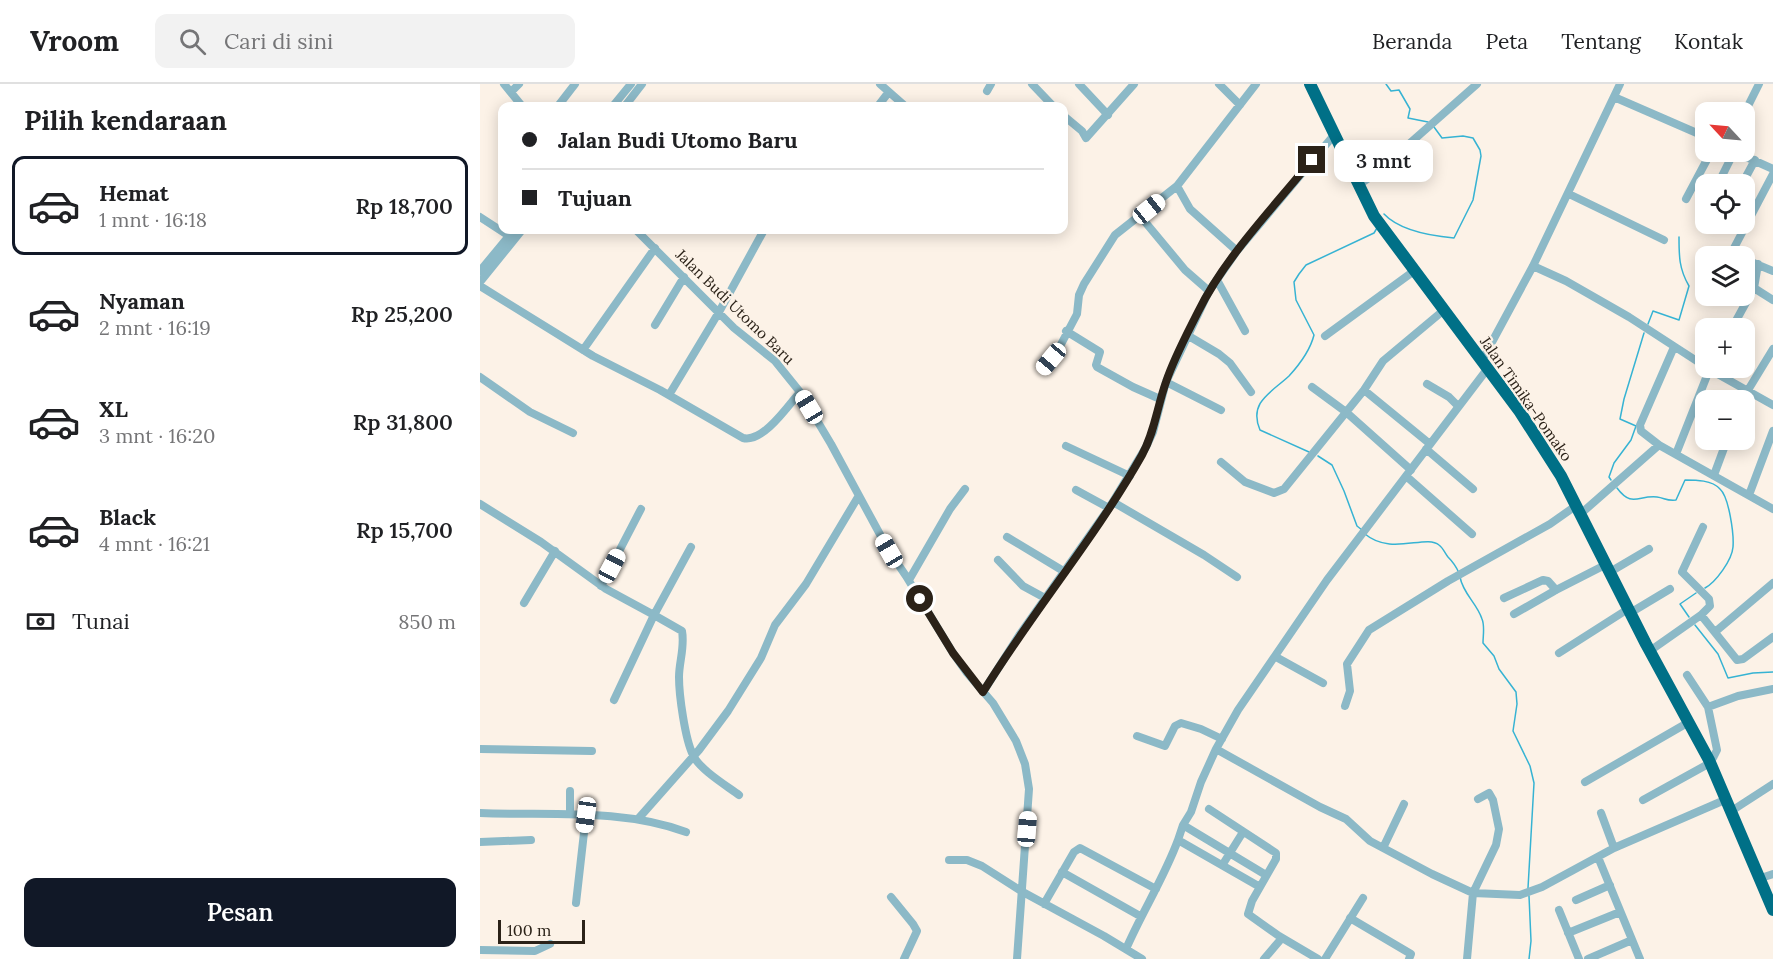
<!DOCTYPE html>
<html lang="id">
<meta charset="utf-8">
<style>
:root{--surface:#fff;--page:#f2f2f2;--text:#202124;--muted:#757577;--line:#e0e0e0;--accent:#111827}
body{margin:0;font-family:Lora,serif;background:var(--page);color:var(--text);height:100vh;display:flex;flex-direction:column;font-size:22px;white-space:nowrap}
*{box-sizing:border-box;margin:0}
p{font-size:20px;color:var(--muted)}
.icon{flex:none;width:33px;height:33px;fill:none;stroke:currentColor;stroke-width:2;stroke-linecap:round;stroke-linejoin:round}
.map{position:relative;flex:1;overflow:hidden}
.details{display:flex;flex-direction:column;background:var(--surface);width:480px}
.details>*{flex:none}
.guide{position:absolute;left:18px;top:18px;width:570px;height:132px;border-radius:12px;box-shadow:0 3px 15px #0003;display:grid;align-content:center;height:132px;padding:0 24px;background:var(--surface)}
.needle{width:39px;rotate:296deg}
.controls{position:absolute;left:1215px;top:18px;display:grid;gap:12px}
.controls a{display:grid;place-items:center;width:60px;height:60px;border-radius:12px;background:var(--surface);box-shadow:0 3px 15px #0003;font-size:30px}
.scale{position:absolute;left:18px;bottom:15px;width:87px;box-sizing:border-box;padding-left:6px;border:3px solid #2b2218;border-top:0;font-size:16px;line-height:21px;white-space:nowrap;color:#2b2218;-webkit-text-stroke:4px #fcf2e7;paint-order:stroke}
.end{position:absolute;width:27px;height:27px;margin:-14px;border:8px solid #2b2218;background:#fff;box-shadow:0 0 0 3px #fff}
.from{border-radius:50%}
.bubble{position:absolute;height:42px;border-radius:12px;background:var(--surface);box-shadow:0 3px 15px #0003;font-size:20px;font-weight:600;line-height:42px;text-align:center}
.car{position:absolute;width:18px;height:36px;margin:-18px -9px;border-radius:8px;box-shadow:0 0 4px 2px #0007;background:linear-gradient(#fff 24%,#345 0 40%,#fff 0 76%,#345 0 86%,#fff 0)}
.guide b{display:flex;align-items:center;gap:21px;height:57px;font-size:22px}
.guide b+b{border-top:2px solid var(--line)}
.guide i{width:15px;height:15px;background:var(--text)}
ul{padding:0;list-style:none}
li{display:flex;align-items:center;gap:18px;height:99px;margin:0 12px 9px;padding:0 12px;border:3px solid transparent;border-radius:12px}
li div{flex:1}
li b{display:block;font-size:22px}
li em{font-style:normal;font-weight:600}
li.on{border-color:var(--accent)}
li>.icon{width:54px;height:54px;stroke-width:1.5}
h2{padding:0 24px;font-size:27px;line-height:72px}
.pay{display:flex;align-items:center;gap:15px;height:66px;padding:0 24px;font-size:22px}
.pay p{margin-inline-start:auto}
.button{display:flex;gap:12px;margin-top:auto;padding:12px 24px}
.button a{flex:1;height:69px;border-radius:12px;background:var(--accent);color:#fff;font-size:24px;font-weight:600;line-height:69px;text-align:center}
header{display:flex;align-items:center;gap:36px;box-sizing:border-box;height:84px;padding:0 30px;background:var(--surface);border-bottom:2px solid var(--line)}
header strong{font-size:28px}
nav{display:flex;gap:33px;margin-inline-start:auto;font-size:21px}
.search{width:420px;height:54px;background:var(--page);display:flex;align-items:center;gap:15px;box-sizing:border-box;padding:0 21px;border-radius:12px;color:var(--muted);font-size:22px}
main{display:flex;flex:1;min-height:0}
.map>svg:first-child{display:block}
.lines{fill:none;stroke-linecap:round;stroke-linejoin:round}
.stream{stroke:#36b3d3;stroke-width:1.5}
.minor{stroke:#8cb9c7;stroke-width:8}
.highway{stroke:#007087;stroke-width:12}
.route{stroke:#2b2218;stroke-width:8}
.labels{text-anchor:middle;stroke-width:4.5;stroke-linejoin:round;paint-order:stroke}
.street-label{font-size:15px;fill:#2b2218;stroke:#fcf2e7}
</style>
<header>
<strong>Vroom</strong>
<div class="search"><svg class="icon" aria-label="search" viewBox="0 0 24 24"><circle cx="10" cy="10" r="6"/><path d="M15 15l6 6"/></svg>Cari di sini</div>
<nav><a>Beranda</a><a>Peta</a><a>Tentang</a><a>Kontak</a></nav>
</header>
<main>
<section class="details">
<h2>Pilih kendaraan</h2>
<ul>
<li class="on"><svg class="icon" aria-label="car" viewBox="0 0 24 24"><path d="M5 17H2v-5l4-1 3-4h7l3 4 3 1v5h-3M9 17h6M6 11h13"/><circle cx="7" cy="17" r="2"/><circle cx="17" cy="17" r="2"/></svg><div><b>Hemat</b><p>1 mnt · 16:18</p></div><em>Rp 18,700</em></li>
<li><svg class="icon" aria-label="car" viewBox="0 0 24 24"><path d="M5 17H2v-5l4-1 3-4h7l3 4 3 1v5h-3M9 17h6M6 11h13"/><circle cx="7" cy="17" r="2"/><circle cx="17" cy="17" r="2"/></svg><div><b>Nyaman</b><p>2 mnt · 16:19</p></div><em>Rp 25,200</em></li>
<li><svg class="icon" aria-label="car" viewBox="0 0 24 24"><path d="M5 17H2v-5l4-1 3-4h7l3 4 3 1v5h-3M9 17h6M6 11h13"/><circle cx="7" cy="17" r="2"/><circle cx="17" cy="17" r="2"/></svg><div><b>XL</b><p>3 mnt · 16:20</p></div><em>Rp 31,800</em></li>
<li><svg class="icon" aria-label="car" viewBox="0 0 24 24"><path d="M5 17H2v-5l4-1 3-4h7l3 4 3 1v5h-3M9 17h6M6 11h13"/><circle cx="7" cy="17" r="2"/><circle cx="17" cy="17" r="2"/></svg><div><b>Black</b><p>4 mnt · 16:21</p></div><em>Rp 15,700</em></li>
</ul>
<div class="pay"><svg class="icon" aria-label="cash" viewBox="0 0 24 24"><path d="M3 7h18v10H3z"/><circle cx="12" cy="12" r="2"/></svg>Tunai<p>850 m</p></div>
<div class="button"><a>Pesan</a></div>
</section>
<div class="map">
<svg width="1293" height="875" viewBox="0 0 1293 875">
<rect width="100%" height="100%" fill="#fcf2e7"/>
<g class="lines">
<path class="stream" d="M906,0L911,7L919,6L930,25L928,34L948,38
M904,130C920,147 952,152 974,154L993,116L1001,72L1000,66L993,54L983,52L962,54L954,43
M1168,240L1173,227L1199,236L1209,202C1199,185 1199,172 1199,153
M829,368L780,346C768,318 792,308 809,292C820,280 830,267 834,251L816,216L814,198L819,190L826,181L894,149L897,144
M838,372L852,381L864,407L877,442L882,446
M1131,396L1129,393L1134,379L1151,356L1156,342L1140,335L1144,315L1164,249
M1137,404C1152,424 1158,411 1177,413C1185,414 1186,417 1196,416L1205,396C1216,396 1232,396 1240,405C1249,413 1254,450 1253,463C1252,476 1236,498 1225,504
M885,450C911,472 946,450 959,461C963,464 965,469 968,473C973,478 976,482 979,489
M980,493C983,510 997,519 1002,535C1005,542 1003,551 1003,559L1014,572L1019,585L1036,608L1037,620L1033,647L1050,682L1054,699L1048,804
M1209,533L1200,520L1216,509
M1215,541L1238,570L1248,594L1273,589L1293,588
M1049,812L1051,857L1049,875"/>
<path class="minor" d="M24,0L42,22
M400,0L425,22
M552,0L573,22
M599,0L628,31
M739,0L760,21
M507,7L511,0
M31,8L39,0
M1134,13L1226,53
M78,22L95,0
M133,22L151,0
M145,22L162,0
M398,22L408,9
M1264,30L1279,0
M584,32L602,47L606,54L654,0
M1255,68L1293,85
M883,98L895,90L997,0
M1238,100L1254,68
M1262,100L1275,76
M697,102L710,125L757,167
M1089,110L1184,156
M1206,115L1231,68
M1225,130L1226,127
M0,133L29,152
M661,133L705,186L729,207
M156,146L254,244L295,277L320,308L351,360L409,467L426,492L473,569L487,589L513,619L536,657L545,680L549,705L537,875
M1260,172L1253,168L1254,164L1293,90
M1264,175L1293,187
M1053,182L1086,197L1149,233L1226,283
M0,187L34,146
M737,196L765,247
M0,198L42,146
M0,202L113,272L180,306L263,354C283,359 308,322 320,308
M1274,204L1293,216
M175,241L204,193
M1252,244L1274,204L1278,180
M586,247L620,268L616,281L617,283L653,303L680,315
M707,251L739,270L750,279L771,308
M845,252L934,187
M103,266L175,164
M1005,271L1053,182L1140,0
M563,284L578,266L597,230L599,211L604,200L635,151L697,102L776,0
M1227,284L1293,321
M0,293L50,328L93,349
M686,298L741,326
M947,300L969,313L978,322
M832,303L866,328L931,386
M884,306L950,360
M189,311L239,228L284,146
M1262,316L1293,265
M1179,361L1161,347L1160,341L1194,263
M586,362L650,392
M946,365L993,405
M1196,370L1230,284
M741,378L765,398L794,409L804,405L884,306L903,277L964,226
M1234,391L1247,356
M926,392L992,450
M596,406L629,424
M1269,411L1293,347
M633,418L724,471L757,493
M0,420L61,458L126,505L174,531L211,463
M1105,426L1179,361L1293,425
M527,453L585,488
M518,476L543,502L565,514
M1135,485L1169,465
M429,496L470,425L485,405
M121,502L161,425
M1024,514L1063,496L1068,497L1076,506
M44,519L75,467
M1155,526L1190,505
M1034,530L1076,506L1127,480
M1221,531L1257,576L1263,575L1293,553
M1235,548L1293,499
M1174,564L1221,531L1230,522L1229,515L1202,488L1223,443
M1079,569L1148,525
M796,573L843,599
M1207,591L1228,623L1237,666L1233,674
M503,608L540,550L629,424L666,363L673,348L686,298L729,207L757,167L854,51
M134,616L174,531L202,547C205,563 199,578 199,593C199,611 205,655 213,671C219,685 247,702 259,711
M865,622L870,607L867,580L889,546L968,497L1070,440L1097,421
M1228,623L1258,612L1293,605
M657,652L685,662L695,642L701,639L721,645L742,655
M0,665L112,667
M736,665L840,723L866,735L890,757L952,790L993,809L1040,811L1062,803L1134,764L1247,715
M1105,698L1209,638
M1163,716L1230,679
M1256,724L1293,700
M729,725L796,769V775L772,817L768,830L799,852L838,875
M0,729C68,732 141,724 206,748
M1121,729L1134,764
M90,730V707
M158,735L219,666L248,627L281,574L295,541L326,500L378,413
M703,741L786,791
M0,758L51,756
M903,764L924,720
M1118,773L1160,875
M469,776H487L502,782L541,807L624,852L662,875
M743,780L763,748
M582,788L660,832
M1284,793L1293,790
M780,803L698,756L703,741L711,728L721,698L736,665L758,626L847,496L1008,284
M411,813L433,840L437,847L424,875
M1096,816L1130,801
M96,819L106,731
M564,820L594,768L600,764L676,805
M1079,826L1099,875
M870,834L931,870L929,875
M1088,849L1140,828
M646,865C662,828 684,794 698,756
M0,866L55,867L70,860
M784,875L802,854
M845,875L883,814
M987,875L993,809L1016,761L1019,745L1013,716L1009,709L998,715
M1108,875L1152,856"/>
<path class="highway" d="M830,0L894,132L1040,328L1081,392L1166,560L1229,676L1293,826"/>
</g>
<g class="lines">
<path class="route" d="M440,515L473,569L503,608C553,527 615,454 662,371C675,347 677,323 686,298C694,274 707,250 718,228C745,173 794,123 832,76"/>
</g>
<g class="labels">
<g class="street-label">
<text transform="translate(255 223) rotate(44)" y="5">Jalan Budi Utomo Baru</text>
<text transform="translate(1046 315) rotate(55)" y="5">Jalan Timika-Pomako</text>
</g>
</g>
</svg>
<div class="controls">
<a><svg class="needle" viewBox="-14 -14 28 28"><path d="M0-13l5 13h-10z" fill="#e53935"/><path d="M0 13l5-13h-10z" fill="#757577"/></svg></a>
<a><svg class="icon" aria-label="locate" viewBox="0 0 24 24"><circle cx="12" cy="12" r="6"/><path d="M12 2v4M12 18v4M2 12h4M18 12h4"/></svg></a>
<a><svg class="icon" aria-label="layers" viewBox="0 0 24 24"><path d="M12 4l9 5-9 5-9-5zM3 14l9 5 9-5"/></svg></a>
<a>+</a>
<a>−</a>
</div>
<div class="scale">100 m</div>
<i class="end from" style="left:440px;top:515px"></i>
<i class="end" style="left:832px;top:76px"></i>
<div class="bubble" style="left:854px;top:56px;width:99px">3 mnt</div>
<i class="car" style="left:669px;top:125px;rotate:51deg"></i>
<i class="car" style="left:571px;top:275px;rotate:220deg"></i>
<i class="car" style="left:329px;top:323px;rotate:329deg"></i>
<i class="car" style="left:409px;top:467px;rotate:330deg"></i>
<i class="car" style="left:132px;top:482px;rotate:28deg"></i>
<i class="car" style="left:106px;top:731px;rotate:188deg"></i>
<i class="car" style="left:547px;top:745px;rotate:5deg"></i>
<div class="guide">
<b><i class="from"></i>Jalan Budi Utomo Baru</b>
<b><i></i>Tujuan</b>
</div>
</div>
</main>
